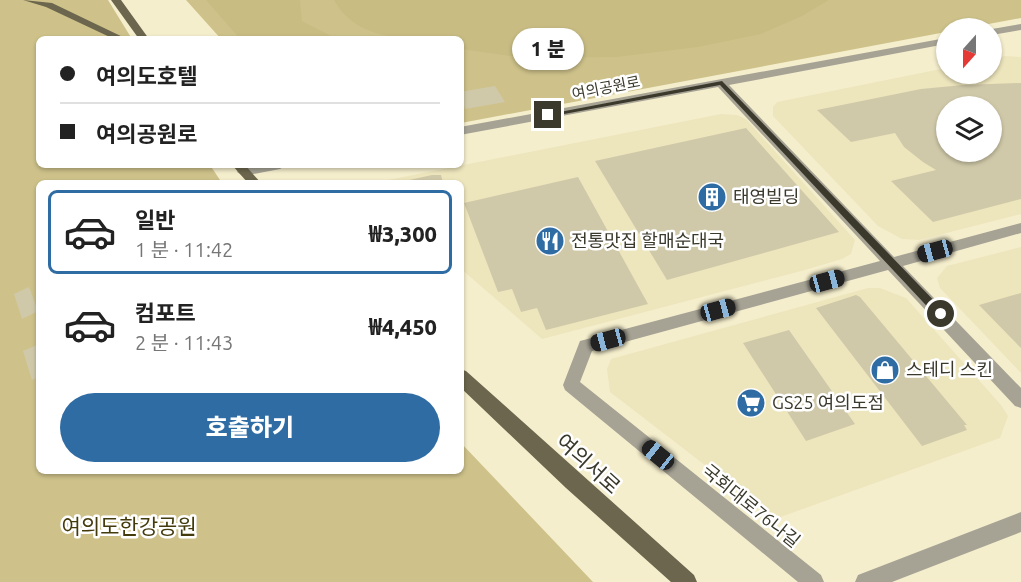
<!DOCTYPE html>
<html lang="ko">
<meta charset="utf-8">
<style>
:root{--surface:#fff;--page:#f2f2f2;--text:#222;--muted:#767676;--line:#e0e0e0;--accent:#2f6ca3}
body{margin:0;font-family:Ubuntu,"Noto Sans KR",sans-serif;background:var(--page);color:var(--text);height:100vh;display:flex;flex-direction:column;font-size:22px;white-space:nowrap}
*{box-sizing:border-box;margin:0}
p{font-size:20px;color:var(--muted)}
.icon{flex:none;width:33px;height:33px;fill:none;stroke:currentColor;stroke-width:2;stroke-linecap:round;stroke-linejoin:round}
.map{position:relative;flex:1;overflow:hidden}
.details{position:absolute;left:36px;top:180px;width:428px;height:294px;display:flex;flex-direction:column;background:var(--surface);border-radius:9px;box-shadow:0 2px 4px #0004}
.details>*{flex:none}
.top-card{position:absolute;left:36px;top:36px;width:428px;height:132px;border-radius:9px;box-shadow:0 2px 4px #0004;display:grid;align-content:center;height:132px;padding:0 24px;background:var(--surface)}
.needle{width:39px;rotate:201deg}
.controls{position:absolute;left:936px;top:18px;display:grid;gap:12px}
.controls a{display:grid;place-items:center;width:66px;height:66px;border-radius:50%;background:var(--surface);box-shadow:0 2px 4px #0004;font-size:30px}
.end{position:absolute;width:27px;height:27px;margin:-14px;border:8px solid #3b392c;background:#fff;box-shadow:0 0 0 3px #fff}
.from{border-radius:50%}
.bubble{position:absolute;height:42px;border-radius:21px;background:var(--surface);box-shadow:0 2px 4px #0004;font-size:20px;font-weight:800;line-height:42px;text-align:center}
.car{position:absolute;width:18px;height:36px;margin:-18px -9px;border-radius:8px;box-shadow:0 0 4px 2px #0007;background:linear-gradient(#222 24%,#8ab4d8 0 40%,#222 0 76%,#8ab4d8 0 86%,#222 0)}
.top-card b{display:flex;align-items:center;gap:21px;height:57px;font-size:22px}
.top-card b+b{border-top:2px solid var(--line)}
.top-card i{width:15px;height:15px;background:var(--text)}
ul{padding:10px 0 0;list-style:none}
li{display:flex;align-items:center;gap:18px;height:84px;margin:0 12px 9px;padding:0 12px;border:3px solid transparent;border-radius:9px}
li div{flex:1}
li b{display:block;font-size:22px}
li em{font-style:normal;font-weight:800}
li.active{border-color:var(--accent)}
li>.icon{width:54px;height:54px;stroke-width:1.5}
.action{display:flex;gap:12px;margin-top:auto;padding:12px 24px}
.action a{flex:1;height:69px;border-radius:36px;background:var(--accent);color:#fff;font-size:24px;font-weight:800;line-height:69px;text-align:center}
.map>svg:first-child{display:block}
.built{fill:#ede5bc;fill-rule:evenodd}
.green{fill:#cec28a}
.forest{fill:#c8bc83}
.building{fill:#d0c9a9;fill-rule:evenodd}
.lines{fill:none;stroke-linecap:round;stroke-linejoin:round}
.minor{fill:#a6a395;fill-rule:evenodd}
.major{fill:#6b664d;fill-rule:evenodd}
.route{fill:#3b392c}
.labels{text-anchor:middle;stroke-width:5;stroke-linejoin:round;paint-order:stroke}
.far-street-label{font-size:15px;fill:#3b392c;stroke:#fff}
.poi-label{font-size:18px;fill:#3b392c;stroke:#fff;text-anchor:start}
.street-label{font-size:18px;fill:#3b392c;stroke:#fff}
.near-street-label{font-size:21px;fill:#3b392c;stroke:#fff}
.near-park-label{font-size:21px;fill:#443b0d;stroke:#fff}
</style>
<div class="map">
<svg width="1021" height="582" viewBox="0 0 1021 582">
<rect width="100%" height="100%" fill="#f5eecd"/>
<path class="built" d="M1005,56L1021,57V214L919,240L902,239L878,226L773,116V107L777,102L946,68V74H992V59ZM946,106H992V152H946Z
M721,114L737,115L746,119L855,240L851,254L842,259L805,270L542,339L461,269L460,183H386L388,180Z
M1021,247V373L940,288L937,278L947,266Z
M868,288H880L906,298L1001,405L1008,416L1000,438L775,519L610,392L607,369L611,359Z"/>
<path class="green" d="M0,0H108L132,39H39V165H210L222,183H39V471H460L461,443L593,582H0Z
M186,0H1021V18L967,28H946V32L461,123L460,39H221Z"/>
<path class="forest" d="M206,0H300L302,21L337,39H240Z
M334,0H829L802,16L761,34L698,47L617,57L525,58L461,49L460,39C417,39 358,45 334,0Z"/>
<path class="building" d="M1021,83V199L933,222L891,181L936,170L923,162L904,147L895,133L851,142L817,110L921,89L963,85ZM946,106H992V152H946Z
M495,86L505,102L465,109L460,92Z
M746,128L839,232L667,280L595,161Z
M432,175H441L443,183H396Z
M578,177L648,304L546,330L537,308L521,312L512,289L498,292L464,203Z
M29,287L38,311L22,319L14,294Z
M1021,293V348L979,305Z
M856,295L860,297L967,425H964L967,430L922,446L816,308Z
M789,330L855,424L806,441L743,343Z
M39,344V377L32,380L23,351Z"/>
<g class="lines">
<path class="minor" d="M1021,24V30L992,35V29Z
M946,38V44L729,85L894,257L1021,223V233L903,266L1021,388V408L1015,406L888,270L592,351L580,382L821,575L824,582H798L565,390L563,385L580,341L880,261L718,87L460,135V127Z
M258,165H286L280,169L243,176L237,172L239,169Z
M1021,512V532L892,582H855L858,575Z"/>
<path class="major" d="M23,0L52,3L127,39H114L46,7Z
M111,0H121L149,39H139Z
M232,165H245L261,183H248Z
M460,369L466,371L694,575L697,582H671L566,488L460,387Z"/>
</g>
<path class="route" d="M722,81L944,311V317H937L720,85L548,117L544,115Z"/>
<defs>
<g id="building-disc" transform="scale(1.5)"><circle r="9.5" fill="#2f6ca3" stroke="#fff"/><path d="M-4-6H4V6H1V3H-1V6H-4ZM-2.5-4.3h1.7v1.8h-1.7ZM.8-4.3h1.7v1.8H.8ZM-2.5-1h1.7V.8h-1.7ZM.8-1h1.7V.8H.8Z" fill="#fff"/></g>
<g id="restaurant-disc" transform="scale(1.5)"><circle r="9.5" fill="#2f6ca3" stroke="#fff"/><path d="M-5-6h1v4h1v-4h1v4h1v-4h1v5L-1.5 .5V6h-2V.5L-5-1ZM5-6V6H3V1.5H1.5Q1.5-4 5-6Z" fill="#fff"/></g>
<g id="shop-disc" transform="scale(1.5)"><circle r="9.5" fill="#2f6ca3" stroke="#fff"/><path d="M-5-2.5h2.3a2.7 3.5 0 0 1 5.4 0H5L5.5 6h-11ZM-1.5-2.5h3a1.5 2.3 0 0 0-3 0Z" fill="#fff"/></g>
<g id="supermarket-disc" transform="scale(1.5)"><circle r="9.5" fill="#2f6ca3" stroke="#fff"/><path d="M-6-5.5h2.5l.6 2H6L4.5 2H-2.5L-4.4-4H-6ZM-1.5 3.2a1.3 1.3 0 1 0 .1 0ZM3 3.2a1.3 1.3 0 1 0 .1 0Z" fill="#fff"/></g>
</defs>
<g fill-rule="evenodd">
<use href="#building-disc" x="712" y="197"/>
<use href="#restaurant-disc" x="550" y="241"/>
<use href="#shop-disc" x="885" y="370"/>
<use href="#supermarket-disc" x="751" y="403"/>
</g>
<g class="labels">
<g class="far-street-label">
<text transform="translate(606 88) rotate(-11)" y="5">여의공원로</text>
</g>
<g class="poi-label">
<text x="733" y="203">태영빌딩</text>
<text x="571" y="247">전통맛집 할매순대국</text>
<text x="906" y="376">스테디 스킨</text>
<text x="772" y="409">GS25 여의도점</text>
</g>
<g class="street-label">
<text transform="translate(751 506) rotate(39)" y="6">국회대로76나길</text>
</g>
<g class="near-street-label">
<text transform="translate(588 464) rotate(42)" y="7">여의서로</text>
</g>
<g class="near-park-label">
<text x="129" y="534">여의도한강공원</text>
</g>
</g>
</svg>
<div class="controls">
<a><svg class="needle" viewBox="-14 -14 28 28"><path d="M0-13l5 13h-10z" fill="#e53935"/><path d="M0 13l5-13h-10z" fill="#767676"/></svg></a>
<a><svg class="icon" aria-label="layers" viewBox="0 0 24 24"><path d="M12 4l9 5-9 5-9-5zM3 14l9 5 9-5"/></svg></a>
</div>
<i class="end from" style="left:941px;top:314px"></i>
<i class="end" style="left:548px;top:115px"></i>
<div class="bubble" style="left:512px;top:28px;width:72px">1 분</div>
<i class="car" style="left:935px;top:251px;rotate:255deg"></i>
<i class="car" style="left:827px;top:281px;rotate:75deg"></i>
<i class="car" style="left:718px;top:310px;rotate:75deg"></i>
<i class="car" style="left:608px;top:340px;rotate:255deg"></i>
<i class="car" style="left:658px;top:455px;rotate:309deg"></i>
<div class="top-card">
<b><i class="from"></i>여의도호텔</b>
<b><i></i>여의공원로</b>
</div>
<section class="details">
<ul>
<li class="active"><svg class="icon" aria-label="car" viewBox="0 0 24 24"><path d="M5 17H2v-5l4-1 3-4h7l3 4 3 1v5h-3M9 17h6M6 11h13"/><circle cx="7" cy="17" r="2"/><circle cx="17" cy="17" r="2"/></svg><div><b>일반</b><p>1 분 · 11:42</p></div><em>₩3,300</em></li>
<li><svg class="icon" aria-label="car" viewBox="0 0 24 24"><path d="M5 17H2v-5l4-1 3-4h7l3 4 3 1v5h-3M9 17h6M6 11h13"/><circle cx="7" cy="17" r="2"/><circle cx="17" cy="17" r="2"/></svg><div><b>컴포트</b><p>2 분 · 11:43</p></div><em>₩4,450</em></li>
</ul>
<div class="action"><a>호출하기</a></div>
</section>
</div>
